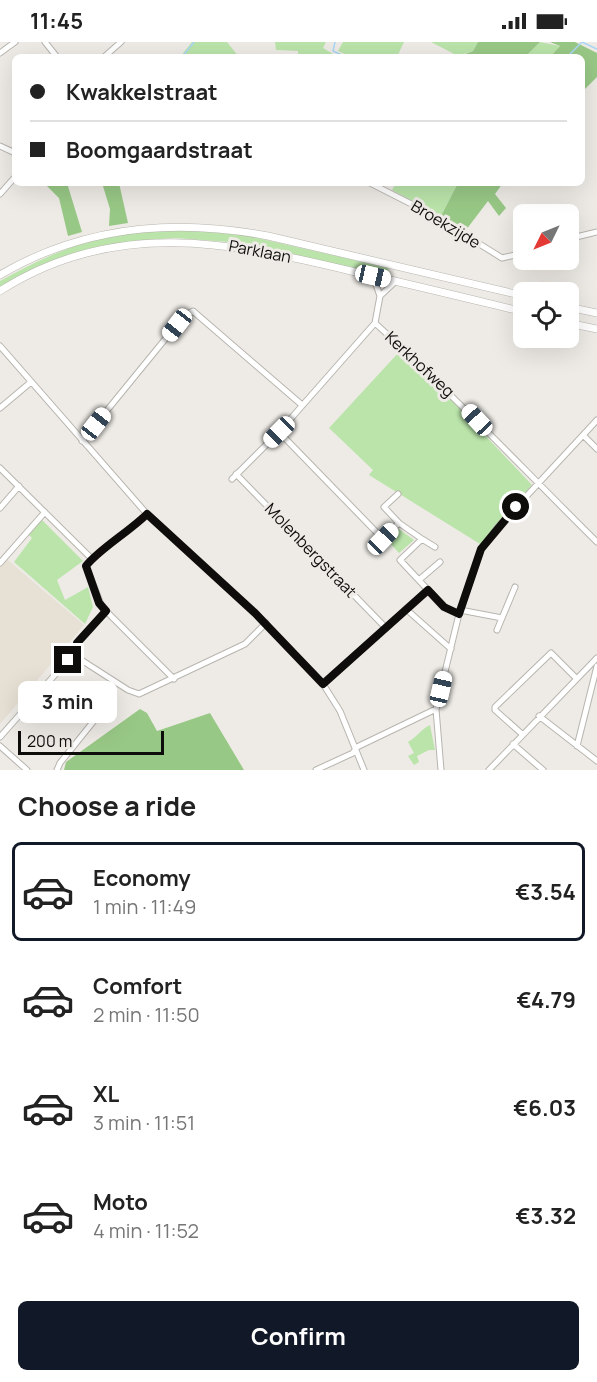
<!DOCTYPE html>
<meta charset="utf-8">
<style>
:root{--surface:#fff;--page:#f6f6f6;--text:#222;--muted:#767676;--line:#e0e0e0;--accent:#111827}
body{margin:0;font-family:Manrope,sans-serif;background:var(--page);color:var(--text);height:100vh;display:flex;flex-direction:column;font-size:22px;white-space:nowrap}
*{box-sizing:border-box;margin:0}
p{font-size:20px;color:var(--muted)}
.icon{flex:none;width:33px;height:33px;fill:none;stroke:currentColor;stroke-width:2;stroke-linecap:round;stroke-linejoin:round}
.map{position:relative;height:728px;overflow:hidden}
.sheet{display:flex;flex-direction:column;background:var(--surface);flex:1}
.sheet>*{flex:none}
.top-card{position:absolute;left:12px;top:12px;width:573px;height:132px;border-radius:9px;box-shadow:0 6px 24px #0002;display:grid;align-content:center;height:132px;padding:0 18px;background:var(--surface)}
.needle{width:39px;rotate:227deg}
.fabs{position:absolute;left:513px;top:162px;display:grid;gap:12px}
.fabs a{display:grid;place-items:center;width:66px;height:66px;border-radius:9px;background:var(--surface);box-shadow:0 6px 24px #0002;font-size:30px}
.scale{position:absolute;left:18px;bottom:15px;width:146px;box-sizing:border-box;padding-left:6px;border:3px solid #0e0d0b;border-top:0;font-size:16px;line-height:21px;white-space:nowrap;color:#0e0d0b;-webkit-text-stroke:4px #eeebe6;paint-order:stroke}
.end{position:absolute;width:27px;height:27px;margin:-14px;border:8px solid #0e0d0b;background:#fff;box-shadow:0 0 0 3px #fff}
.from{border-radius:50%}
.bubble{position:absolute;height:42px;border-radius:9px;background:var(--surface);box-shadow:0 6px 24px #0002;font-size:20px;font-weight:700;line-height:42px;text-align:center}
.car{position:absolute;width:18px;height:36px;margin:-18px -9px;border-radius:8px;box-shadow:0 0 4px 2px #0007;background:linear-gradient(#fff 24%,#345 0 40%,#fff 0 76%,#345 0 86%,#fff 0)}
.top-card b{display:flex;align-items:center;gap:21px;height:57px;font-size:22px}
.top-card b+b{border-top:2px solid var(--line)}
.top-card i{width:15px;height:15px;background:var(--text)}
ul{padding:0;list-style:none}
li{display:flex;align-items:center;gap:18px;height:99px;margin:0 12px 9px;padding:0 6px;border:3px solid transparent;border-radius:9px}
li div{flex:1}
li b{display:block;font-size:22px}
li em{font-style:normal;font-weight:700}
li.current{border-color:var(--accent)}
li>.icon{width:54px;height:54px;stroke-width:1.5}
h2{padding:0 18px;font-size:27px;line-height:72px}
.primary-button{display:flex;gap:12px;margin-top:auto;padding:12px 18px}
.primary-button a{flex:1;height:69px;border-radius:9px;background:var(--accent);color:#fff;font-size:24px;font-weight:700;line-height:69px;text-align:center}
.status{display:flex;justify-content:space-between;align-items:center;height:42px;padding:0 30px;background:var(--surface);direction:ltr}
.status svg{height:16px;fill:currentColor}
.map>svg:first-child{display:block}
.built{fill:#e7e0d4}
.green{fill:#bae4aa}
.forest{fill:#98c886}
.lines{fill:none;stroke-linecap:round;stroke-linejoin:round}
.stream{stroke:#a9d6f4;stroke-width:1.5}
.minor-casing{stroke:#b8b5af;stroke-width:7}
.major-casing{stroke:#b8b5af;stroke-width:8}
.minor{stroke:#fff;stroke-width:5}
.major{stroke:#fff;stroke-width:7}
.route{stroke:#0e0d0b;stroke-width:8}
.labels{text-anchor:middle;stroke-width:6;stroke-linejoin:round;paint-order:stroke}
.street-label{font-size:16px;fill:#0e0d0b;stroke:#eeebe6}
</style>
<div class="status"><b>11:45</b><svg viewBox="0 0 49 12"><path d="M0 12V9h3v3zM5 12V6h3v6zM10 12V3h3v9zM15 12V0h3v12zM26 1h20v11H26zM47 4h2v5h-2z"/></svg></div>
<div class="map">
<svg width="597" height="728" viewBox="0 0 597 728">
<rect width="100%" height="100%" fill="#eeebe6"/>
<path class="built" d="M3,514L84,583L0,682V517Z"/>
<path class="green" d="M192,0H227L239,15H180Z
M275,0H326L323,6L338,15H298V9L276,8Z
M343,0H404L397,15H352L338,9Z
M431,0H478L473,9L458,14Z
M540,0L560,4L550,15H525Z
M396,141H458L441,174L392,148Z
M184,187L231,190L389,226L386,234L242,201L175,196L145,198L77,212L0,246V239C27,224 59,208 88,200C119,190 152,190 184,187Z
M400,309L448,354L532,443L480,502L369,433L373,428L329,386Z
M41,477L83,519L57,538L65,558L88,545L93,565L85,582L14,520L32,496L27,491Z
M399,487L414,498L399,511L387,498Z
M430,683L435,708H429L417,714L419,720L414,723L408,714L414,711L408,700C416,696 420,688 430,683Z"/>
<path class="forest" d="M478,0H540L525,15H458L473,9Z
M550,0H575L597,11V35L582,50V15H550L560,4Z
M44,141H67L82,190L68,194L59,156Z
M102,141H119L128,181L109,184L110,167Z
M458,141H503L495,152L506,166L499,174L488,159L466,188L441,174Z
M140,667L147,671L157,689L210,671L244,728H64L66,720Z"/>
<g class="lines">
<path class="stream" d="M335,0L333,9L346,15
M582,0L597,7
M158,15H162
M182,15L194,0
M567,15L582,0"/>
<g class="minor-casing">
<path id="minor" d="M45,0L57,15
M0,11L15,0
M104,15L121,0
M0,104L15,111
M370,141L431,172L502,216L524,211
M0,152L15,135
M568,197L597,190
M380,254L396,239
M375,281C452,351 523,427 597,500
M0,304L147,472L255,571L323,642L340,669L364,728
M0,366L31,340
M279,390L383,497L399,481L422,497
M584,394L597,407
M82,399L184,274L193,269L302,363
M0,426L91,516
M236,432L385,585
M232,437L279,390L375,281L380,254L373,234
M398,452L384,465L399,481
M0,466L19,444
M147,472C130,490 98,507 86,524L102,565L174,637
M435,505L422,497L400,518L444,565L459,572
M0,521L45,470
M419,538L440,520
M406,567L451,607
M460,568L502,576L515,545
M497,588L502,576
M75,614L128,648L139,652L245,602L266,581
M75,614L77,601L106,569
M323,642L428,548
M539,674L597,719
M522,692L495,668V665L551,611L576,636
M0,695L68,618L75,614
M513,702L543,728
M0,704L27,728
M577,704L597,624
M57,728L60,721L97,675
M316,728L353,711L357,705L436,667
M441,728L436,667L459,572L481,508L497,486L597,378
M489,728L597,616"/>
</g>
<g class="major-casing">
<path id="major" d="M0,233C83,184 175,176 268,194L524,254
M0,249C114,176 230,200 351,229C409,242 466,256 524,270
M568,265L597,271
M568,281L597,287"/>
</g>
<use href="#minor" class="minor"/>
<use href="#major" class="major"/>
</g>
<g class="lines">
<path class="route" d="M68,618L75,614L77,601L106,569L99,561L86,524C98,508 130,489 147,472L255,571L323,642L428,548L444,565L459,572L481,507L516,465"/>
</g>
<g class="labels">
<g class="street-label">
<text transform="translate(446 182) rotate(31)" y="6">Broekzijde</text>
<text transform="translate(260 209) rotate(11)" y="6">Parklaan</text>
<text transform="translate(420 322) rotate(43)" y="6">Kerkhofweg</text>
<text transform="translate(311 508) rotate(46)" y="6">Molenbergstraat</text>
</g>
</g>
</svg>
<div class="fabs">
<a><svg class="needle" viewBox="-14 -14 28 28"><path d="M0-13l5 13h-10z" fill="#e53935"/><path d="M0 13l5-13h-10z" fill="#767676"/></svg></a>
<a><svg class="icon" aria-label="locate" viewBox="0 0 24 24"><circle cx="12" cy="12" r="6"/><path d="M12 2v4M12 18v4M2 12h4M18 12h4"/></svg></a>
</div>
<div class="scale">200 m</div>
<i class="end from" style="left:516px;top:465px"></i>
<i class="end" style="left:68px;top:618px"></i>
<div class="bubble" style="left:18px;top:639px;width:99px">3 min</div>
<i class="car" style="left:373px;top:234px;rotate:103deg"></i>
<i class="car" style="left:177px;top:283px;rotate:218deg"></i>
<i class="car" style="left:477px;top:378px;rotate:317deg"></i>
<i class="car" style="left:96px;top:382px;rotate:38deg"></i>
<i class="car" style="left:279px;top:390px;rotate:225deg"></i>
<i class="car" style="left:383px;top:497px;rotate:44deg"></i>
<i class="car" style="left:441px;top:647px;rotate:13deg"></i>
<div class="top-card">
<b><i class="from"></i>Kwakkelstraat</b>
<b><i></i>Boomgaardstraat</b>
</div>
</div>
<section class="sheet">
<h2>Choose a ride</h2>
<ul>
<li class="current"><svg class="icon" aria-label="car" viewBox="0 0 24 24"><path d="M5 17H2v-5l4-1 3-4h7l3 4 3 1v5h-3M9 17h6M6 11h13"/><circle cx="7" cy="17" r="2"/><circle cx="17" cy="17" r="2"/></svg><div><b>Economy</b><p>1 min · 11:49</p></div><em>€3.54</em></li>
<li><svg class="icon" aria-label="car" viewBox="0 0 24 24"><path d="M5 17H2v-5l4-1 3-4h7l3 4 3 1v5h-3M9 17h6M6 11h13"/><circle cx="7" cy="17" r="2"/><circle cx="17" cy="17" r="2"/></svg><div><b>Comfort</b><p>2 min · 11:50</p></div><em>€4.79</em></li>
<li><svg class="icon" aria-label="car" viewBox="0 0 24 24"><path d="M5 17H2v-5l4-1 3-4h7l3 4 3 1v5h-3M9 17h6M6 11h13"/><circle cx="7" cy="17" r="2"/><circle cx="17" cy="17" r="2"/></svg><div><b>XL</b><p>3 min · 11:51</p></div><em>€6.03</em></li>
<li><svg class="icon" aria-label="car" viewBox="0 0 24 24"><path d="M5 17H2v-5l4-1 3-4h7l3 4 3 1v5h-3M9 17h6M6 11h13"/><circle cx="7" cy="17" r="2"/><circle cx="17" cy="17" r="2"/></svg><div><b>Moto</b><p>4 min · 11:52</p></div><em>€3.32</em></li>
</ul>
<div class="primary-button"><a>Confirm</a></div>
</section>
